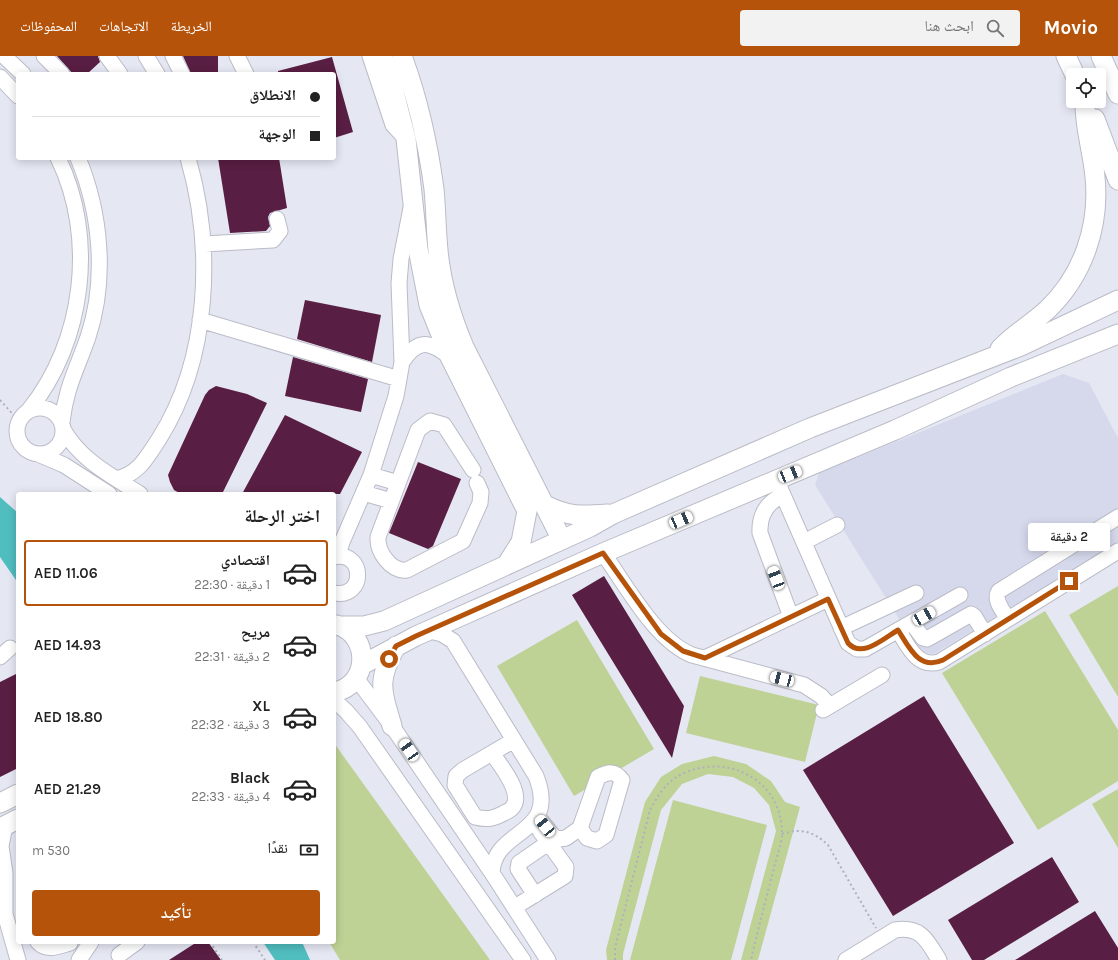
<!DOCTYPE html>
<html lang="ar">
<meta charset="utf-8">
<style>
:root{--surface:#fff;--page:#f2f2f2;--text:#222;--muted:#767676;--line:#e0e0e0;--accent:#b45309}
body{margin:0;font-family:Karla,"Noto Naskh Arabic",sans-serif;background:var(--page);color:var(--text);direction:rtl;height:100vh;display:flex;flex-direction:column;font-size:15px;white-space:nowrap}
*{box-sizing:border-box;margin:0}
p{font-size:13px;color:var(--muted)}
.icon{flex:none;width:22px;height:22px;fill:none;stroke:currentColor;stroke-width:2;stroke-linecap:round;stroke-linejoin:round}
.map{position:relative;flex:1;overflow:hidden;direction:ltr}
.details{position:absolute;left:16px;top:436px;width:320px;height:452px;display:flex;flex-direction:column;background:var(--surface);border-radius:4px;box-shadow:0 2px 10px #0003;direction:rtl}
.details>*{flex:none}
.hud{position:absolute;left:16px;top:16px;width:320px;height:88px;border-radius:4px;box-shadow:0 2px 10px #0003;direction:rtl;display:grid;align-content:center;height:88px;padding:0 16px;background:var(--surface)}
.buttons{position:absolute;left:1066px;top:12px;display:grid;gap:8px}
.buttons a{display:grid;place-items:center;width:40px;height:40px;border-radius:4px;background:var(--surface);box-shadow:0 2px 10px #0003;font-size:20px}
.end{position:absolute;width:18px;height:18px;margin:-9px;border:5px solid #b45309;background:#fff;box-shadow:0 0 0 2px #fff}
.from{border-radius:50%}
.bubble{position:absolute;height:28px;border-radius:4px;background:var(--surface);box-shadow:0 2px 10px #0003;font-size:13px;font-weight:600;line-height:28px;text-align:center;direction:rtl}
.car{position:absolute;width:12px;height:24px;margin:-12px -6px;border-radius:5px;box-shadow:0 0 3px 1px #0007;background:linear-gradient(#fff 24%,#345 0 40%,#fff 0 76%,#345 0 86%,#fff 0)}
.hud b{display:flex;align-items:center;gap:14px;height:38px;font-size:15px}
.hud b+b{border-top:1px solid var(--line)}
.hud i{width:10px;height:10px;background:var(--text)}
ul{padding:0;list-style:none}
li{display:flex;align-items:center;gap:12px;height:66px;margin:0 8px 6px;padding:0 8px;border:2px solid transparent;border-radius:4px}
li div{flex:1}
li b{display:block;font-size:15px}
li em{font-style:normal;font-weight:600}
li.selected{border-color:var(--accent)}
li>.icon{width:36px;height:36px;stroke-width:1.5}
h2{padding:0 16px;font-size:18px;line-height:48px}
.pay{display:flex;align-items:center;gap:10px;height:44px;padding:0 16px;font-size:15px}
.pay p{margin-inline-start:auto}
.button{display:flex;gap:8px;margin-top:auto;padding:8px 16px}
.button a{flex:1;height:46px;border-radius:4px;background:var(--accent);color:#fff;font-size:16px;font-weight:600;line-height:46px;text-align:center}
header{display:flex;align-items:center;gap:24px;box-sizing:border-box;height:56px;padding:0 20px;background:var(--accent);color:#fff}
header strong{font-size:19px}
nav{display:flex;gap:22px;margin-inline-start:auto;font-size:14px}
.search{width:280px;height:36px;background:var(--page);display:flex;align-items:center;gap:10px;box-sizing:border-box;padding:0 14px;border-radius:4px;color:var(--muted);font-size:15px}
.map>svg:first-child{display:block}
.built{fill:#d6d9ec}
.green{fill:#bed295}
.water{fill:#50bdbf}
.building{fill:#591e43}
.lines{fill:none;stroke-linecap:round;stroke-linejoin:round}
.minor-casing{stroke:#babcc7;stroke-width:17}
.major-casing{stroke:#babcc7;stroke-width:21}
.path{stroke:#afb0ba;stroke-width:2;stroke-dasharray:2 3;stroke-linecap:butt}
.minor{stroke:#fff;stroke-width:15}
.major{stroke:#fff;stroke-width:19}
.route{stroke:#b45309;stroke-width:5}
</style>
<header>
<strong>Movio</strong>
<div class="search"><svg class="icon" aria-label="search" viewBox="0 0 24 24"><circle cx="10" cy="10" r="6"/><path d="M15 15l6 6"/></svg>ابحث هنا</div>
<nav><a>الخريطة</a><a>الاتجاهات</a><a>المحفوظات</a></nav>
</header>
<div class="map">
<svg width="1118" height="904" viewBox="0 0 1118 904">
<rect width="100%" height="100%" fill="#e5e7f3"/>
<path class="built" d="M1063,318L1089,327L1118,382V487L934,598L920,596L815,429L819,417Z"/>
<path class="green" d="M1118,530V641L1069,559Z
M1045,555L1118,674V725L1038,774L942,617Z
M577,564L654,693L574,740L497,610Z
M700,620L819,649L805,706L686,677Z
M334,687L490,904H340L329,886H334Z
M714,700L746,708L771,725L785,746L800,751L758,904H741L776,775L769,749L754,732L733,721L708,718L682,728L661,754L623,898V904H607L606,894L645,746L661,721L682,708Z
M1118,733V792L1092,748Z
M673,744L767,769L731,904H630Z"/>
<path class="water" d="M0,441L18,457V527L0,501Z
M263,886H302L310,904H275Z"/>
<path class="building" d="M57,0H98L100,6L87,18H73Z
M183,0H218V18H191Z
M332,1L353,76L334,82V18H278V15Z
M218,102H279L287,152L270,157L268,161L270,170L266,175L230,177Z
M305,244L381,259L372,306L297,283Z
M293,301L368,323L361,356L285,340Z
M216,330L247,338L267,347L222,438H181L174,434L170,426L168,419L205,339L209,334Z
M285,359L362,396L340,438H242Z
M418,406L461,423L433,490L428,493L389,477Z
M604,520L684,650L672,702L572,539Z
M18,617V712L0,721V626Z
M924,640L1014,787L893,860L803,714Z
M1052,801L1079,846L984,904H972L948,864Z
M1095,855L1118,892V904H1015Z
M197,886H208L221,904H169Z"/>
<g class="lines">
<g class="minor-casing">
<path id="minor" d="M4,0L23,18
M44,0L62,18
M107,0L120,18
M146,0L157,18
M173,0L182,18
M237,0L246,18
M370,0L393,69L406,83
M0,21L18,40
M204,188L273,184L280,175L277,163
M200,264L399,323
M402,306C418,282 430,285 450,301
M17 375a23 23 0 1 1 46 0a23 23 0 1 1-46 0Z
M29,354C84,286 97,181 58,102
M62,366C66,331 77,313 88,281C107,224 101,157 78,102
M63,373C80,404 112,420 140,438
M38,398L64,409L109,438
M473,414L444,369L430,365L418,374L378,481C377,496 391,516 407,514L463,485L480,447L481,436L477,427
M371,419L398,427
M116,423C139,418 147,401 159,383C210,302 214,192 188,102
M776,423L848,587L857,593H865L960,539
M364,437L391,445
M783,439C767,446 759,459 760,477L791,561
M804,486L837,469
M603,497C626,529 655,584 692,599L804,629L821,640L830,650
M338,500L342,486L371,419L396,340L402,306L399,227L401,203L411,152
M334,501C365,494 366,543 334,537
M1008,563C1003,555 993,544 999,535L1118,461
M912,567L923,582L927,583L971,558L974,560L985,578
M841,572L916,537
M898,574C908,590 917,612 939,606L1118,495
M430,575L442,578L453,585L536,720C560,781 494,771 492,817
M0,601L10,592
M705,602L828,543
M356,622L392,670L492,817L548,904
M334,644L346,655L360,671L523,904
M823,654L882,619
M492,697C500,709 525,738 512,752C511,754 506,756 504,757C493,763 487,764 475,761L455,729L456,720L463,714L514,684
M537,760L554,781L559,783L566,782L580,772L598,721C608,716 615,714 622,724L606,779L597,785L587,782L580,772
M5,770L1,790L5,817V858L18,904
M535,839L518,813L519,807L548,787
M515,851L565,820L566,811L540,775
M38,886C47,896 59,890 70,887
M119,899L137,886
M79,904L91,886
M846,904L895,874C921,870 927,884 939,904"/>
</g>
<g class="major-casing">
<path id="major" d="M382,0L392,28L406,83L418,193L429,249L450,301L527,455L521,486L507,508
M402,0C418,43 428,88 434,133C436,154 436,174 438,194C441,228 451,260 464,291L562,484
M1066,0L1075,19
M1101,0L1118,38
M1095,63L1118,124
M1000,293C1014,278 1032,268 1047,254C1083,220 1100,170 1095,121C1093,96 1084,70 1085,45
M545,449C569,461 581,460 608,458
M343,570H364L384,565L590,471L613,458L810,372L1021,290L1118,244
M362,609L416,580L603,497L895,374L1011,321L1118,278
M334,636C370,630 371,579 337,569
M392,670C381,633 377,624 396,590
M0,747L18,738
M0,772L18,763"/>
</g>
<path class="path" d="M0,344L19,365
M782,778C801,772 813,775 828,789L876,872
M210,886L222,904
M253,886L265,904
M615,904V892L650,754C658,740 666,725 682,718C727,696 782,724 782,777C782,788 776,802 774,812C766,843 758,873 751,904"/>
<use href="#minor" class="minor"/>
<use href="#major" class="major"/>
</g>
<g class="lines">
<path class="route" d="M389,603L396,590L416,580L603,497L661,578L683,595L705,602L828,543L848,587C862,603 884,582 898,574C909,591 919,615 943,604L1069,525"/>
</g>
</svg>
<div class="buttons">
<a><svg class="icon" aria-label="locate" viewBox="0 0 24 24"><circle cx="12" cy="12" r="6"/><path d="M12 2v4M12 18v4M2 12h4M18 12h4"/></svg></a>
</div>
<i class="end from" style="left:389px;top:603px"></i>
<i class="end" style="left:1069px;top:525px"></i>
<div class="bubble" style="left:1028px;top:467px;width:82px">2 دقيقة</div>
<i class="car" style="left:790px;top:418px;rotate:68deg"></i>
<i class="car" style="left:681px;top:464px;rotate:67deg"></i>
<i class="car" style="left:776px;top:522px;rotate:339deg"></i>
<i class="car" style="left:924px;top:560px;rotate:60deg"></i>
<i class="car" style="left:782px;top:623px;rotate:285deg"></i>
<i class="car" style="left:409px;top:694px;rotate:326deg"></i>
<i class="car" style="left:545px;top:770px;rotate:321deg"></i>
<div class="hud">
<b><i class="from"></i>الانطلاق</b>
<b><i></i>الوجهة</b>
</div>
<section class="details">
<h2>اختر الرحلة</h2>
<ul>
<li class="selected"><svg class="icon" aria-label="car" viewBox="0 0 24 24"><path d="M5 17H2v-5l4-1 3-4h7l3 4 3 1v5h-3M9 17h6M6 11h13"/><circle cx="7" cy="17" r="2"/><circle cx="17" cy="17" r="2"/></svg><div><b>اقتصادي</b><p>1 دقيقة · 22:30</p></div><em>AED 11.06</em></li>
<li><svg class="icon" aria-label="car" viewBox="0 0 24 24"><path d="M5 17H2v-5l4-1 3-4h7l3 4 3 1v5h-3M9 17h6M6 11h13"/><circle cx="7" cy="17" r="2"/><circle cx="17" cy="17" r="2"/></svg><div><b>مريح</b><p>2 دقيقة · 22:31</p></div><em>AED 14.93</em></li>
<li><svg class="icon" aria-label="car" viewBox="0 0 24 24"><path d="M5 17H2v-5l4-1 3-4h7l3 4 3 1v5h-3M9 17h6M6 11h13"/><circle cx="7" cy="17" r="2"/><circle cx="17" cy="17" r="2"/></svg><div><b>XL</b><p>3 دقيقة · 22:32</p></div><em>AED 18.80</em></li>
<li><svg class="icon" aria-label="car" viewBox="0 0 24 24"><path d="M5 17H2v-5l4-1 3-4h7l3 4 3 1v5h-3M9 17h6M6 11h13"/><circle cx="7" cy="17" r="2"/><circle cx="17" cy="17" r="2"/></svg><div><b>Black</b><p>4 دقيقة · 22:33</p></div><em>AED 21.29</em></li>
</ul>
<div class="pay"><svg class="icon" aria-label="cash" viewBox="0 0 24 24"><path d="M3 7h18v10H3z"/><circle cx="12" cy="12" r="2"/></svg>نقدًا<p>530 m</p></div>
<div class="button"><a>تأكيد</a></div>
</section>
</div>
